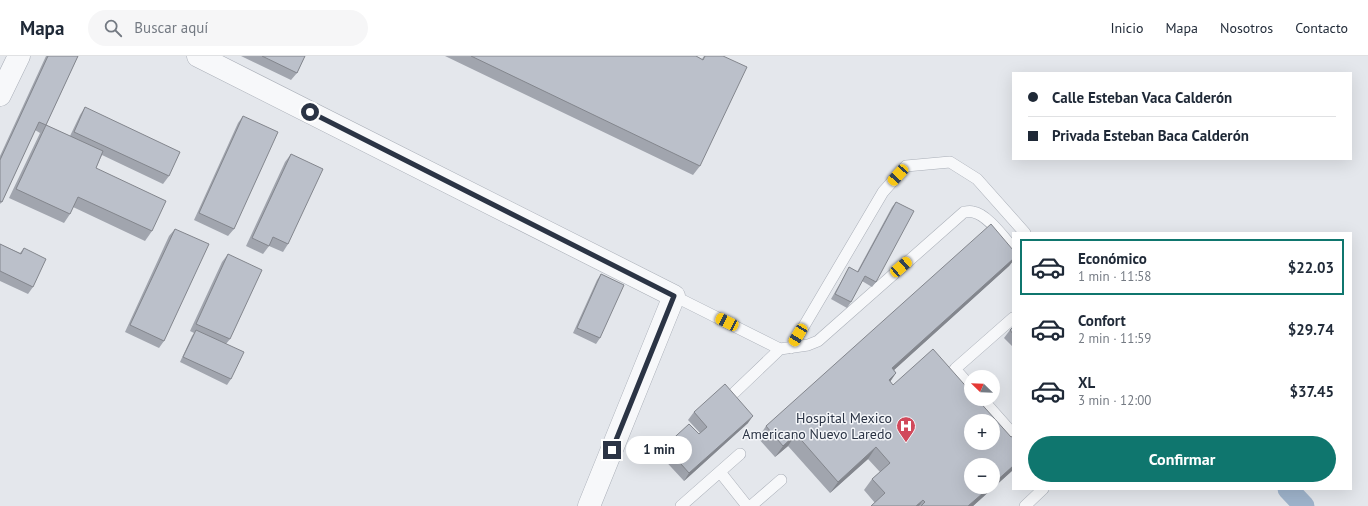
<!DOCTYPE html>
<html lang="es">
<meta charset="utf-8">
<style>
:root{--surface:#fff;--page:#f6f6f7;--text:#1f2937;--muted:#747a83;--line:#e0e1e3;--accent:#0f766e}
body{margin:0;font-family:"PT Sans",sans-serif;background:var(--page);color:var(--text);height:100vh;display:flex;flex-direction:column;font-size:15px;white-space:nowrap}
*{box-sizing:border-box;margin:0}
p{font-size:13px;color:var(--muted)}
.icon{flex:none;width:22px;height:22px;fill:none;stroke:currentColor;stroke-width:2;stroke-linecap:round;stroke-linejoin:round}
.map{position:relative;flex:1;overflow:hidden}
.drawer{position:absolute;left:1012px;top:176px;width:340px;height:258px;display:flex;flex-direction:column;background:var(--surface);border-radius:0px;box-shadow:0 4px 16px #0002}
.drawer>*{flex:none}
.guide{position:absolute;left:1012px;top:16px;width:340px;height:88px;border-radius:0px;box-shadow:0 4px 16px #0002;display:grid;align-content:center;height:88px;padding:0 16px;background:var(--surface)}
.needle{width:26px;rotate:293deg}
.buttons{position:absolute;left:964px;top:314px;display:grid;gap:8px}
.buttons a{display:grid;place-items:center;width:36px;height:36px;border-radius:50%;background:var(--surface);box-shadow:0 4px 16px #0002;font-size:20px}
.end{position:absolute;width:18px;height:18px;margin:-9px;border:5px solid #2b3445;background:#fff;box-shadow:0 0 0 2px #fff}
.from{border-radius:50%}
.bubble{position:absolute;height:28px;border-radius:14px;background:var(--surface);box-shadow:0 4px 16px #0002;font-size:13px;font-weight:700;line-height:28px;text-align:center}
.car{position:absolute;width:12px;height:24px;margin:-12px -6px;border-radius:5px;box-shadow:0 0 3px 1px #0007;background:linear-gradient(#f5c518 24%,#345 0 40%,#f5c518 0 76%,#345 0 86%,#f5c518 0)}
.guide b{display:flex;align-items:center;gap:14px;height:38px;font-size:15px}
.guide b+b{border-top:1px solid var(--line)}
.guide i{width:10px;height:10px;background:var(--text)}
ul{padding:7px 0 0;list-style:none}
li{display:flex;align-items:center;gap:12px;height:56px;margin:0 8px 6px;padding:0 8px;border:2px solid transparent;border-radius:0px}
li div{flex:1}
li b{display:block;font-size:15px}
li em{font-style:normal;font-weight:700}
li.selected{border-color:var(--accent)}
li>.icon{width:36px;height:36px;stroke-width:1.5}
.primary-button{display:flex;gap:8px;margin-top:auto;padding:8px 16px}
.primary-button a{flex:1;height:46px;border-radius:24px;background:var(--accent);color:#fff;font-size:16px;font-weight:700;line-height:46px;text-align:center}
header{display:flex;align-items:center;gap:24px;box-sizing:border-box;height:56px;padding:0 20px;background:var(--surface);border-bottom:1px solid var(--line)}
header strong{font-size:19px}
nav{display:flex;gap:22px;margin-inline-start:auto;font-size:14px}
.search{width:280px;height:36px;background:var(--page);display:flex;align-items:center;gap:10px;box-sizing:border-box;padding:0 14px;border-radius:22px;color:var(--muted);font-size:15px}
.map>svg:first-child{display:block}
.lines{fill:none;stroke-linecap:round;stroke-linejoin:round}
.canal{stroke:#9fb4cc;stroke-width:21}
.lane-casing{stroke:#a9aeb7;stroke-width:12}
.street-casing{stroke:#a9aeb7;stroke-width:23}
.lane{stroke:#f7f8fa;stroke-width:11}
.street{stroke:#f7f8fa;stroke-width:22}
.wall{fill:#a1a5ae}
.shaded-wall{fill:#83868d}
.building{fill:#bbc0ca;stroke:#83868d;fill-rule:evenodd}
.route{stroke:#2b3445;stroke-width:5}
.labels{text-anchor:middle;stroke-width:3;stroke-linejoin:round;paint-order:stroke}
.poi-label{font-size:14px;fill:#2b3445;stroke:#f4f6f9;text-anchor:end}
</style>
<header>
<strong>Mapa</strong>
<div class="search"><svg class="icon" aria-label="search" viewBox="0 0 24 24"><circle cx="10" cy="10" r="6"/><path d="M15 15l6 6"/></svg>Buscar aquí</div>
<nav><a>Inicio</a><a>Mapa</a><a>Nosotros</a><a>Contacto</a></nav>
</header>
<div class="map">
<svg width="1368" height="450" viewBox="0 0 1368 450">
<rect width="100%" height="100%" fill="#e4e7ec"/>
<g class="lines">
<path class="canal" d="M1288,433L1304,450"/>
<g class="lane-casing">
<path id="lane" d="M674,240L780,293L808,289L818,285L964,156C967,156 970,155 973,156C987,158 1004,182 1013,192
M791,292L883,136L906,110L950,106L977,123L1025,177
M971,331L955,313L1013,262
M735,336L780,293
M982,343L1013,378
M720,416L747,450
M681,450L740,398
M751,450L781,424
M1025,450L1043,433"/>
</g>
<g class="street-casing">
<path id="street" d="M198,0L674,240L589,450
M0,39L19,0"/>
</g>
<use href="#lane" class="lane"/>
<use href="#street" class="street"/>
</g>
<path class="wall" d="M46,0H78L46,69L70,80L80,59L85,51L169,120L163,128L102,99L96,112L152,175L145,185L73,151L70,158L64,167L9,142L40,77L35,74L2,146L0,148V100Z
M241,0H305L297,17L291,24Z
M445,0H696L702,3L704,0H723L700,110L693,119Z
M243,60L234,173L228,180L194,164L238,67Z
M291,98L288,188L283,196L269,190L263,198L246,190L285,106Z
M896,146L876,226L872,231L862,225L851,246L847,252L831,243L846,217L849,211L857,216L892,151Z
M175,173L164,285L159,292L125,276L169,180Z
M0,188L20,197L24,192L33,231L28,238L0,225Z
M1013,194V205L1009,210L894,314L896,317L890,325L893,329L1011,381L1013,380V414L973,450H871L875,447L864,434L872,423L880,416L868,403L830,437L788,390L775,401L758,382L766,370Z
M228,198L230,283L226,288L231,323L227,329L180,306L192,280L194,277L190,275L222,206Z
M601,218L600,282L596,288L573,277L597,224Z
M1013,271V291L1004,282L1010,274Z
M694,356L748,367L684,425L659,398L665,390L699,378L700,377L688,364Z"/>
<path class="shaded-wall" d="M1013,203V205L1009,210L883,324L892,312Z
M896,317L888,329L889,324Z
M753,360L748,367L684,425L689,417Z
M796,378L788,390L775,401L783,390Z
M876,391L868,403L830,437L838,426Z
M1013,410V414L973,450H968L990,431H993V428Z
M923,444L919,450H916Z"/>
<path class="building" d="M48,0H78L46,69L39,66L2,146L0,145V104Z
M262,0H305L297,17Z
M471,0H696L703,4L705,0H723L747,11L700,110Z
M85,51L180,96L169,120L74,76Z
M243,60L278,76L234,173L199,157Z
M46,69L103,95L96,112L166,145L152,175L78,141L70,158L16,133Z
M291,98L323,113L288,188L273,181L269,190L252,182Z
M896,146L914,155L876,226L865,220L851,246L835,238L849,211L858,216Z
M991,168L1013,194V203L892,312L896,317L889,324L893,329L933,293L971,336V343H977L1011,381L1013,380V410L993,428V409H971V431H990L968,450H921L925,446L923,444L916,450H871L885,437L872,423L890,407L876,391L838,426L796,378L783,390L766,370ZM971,365H993V387H971Z
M175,173L209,188L164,285L130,269Z
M0,188L21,198L24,192L46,203L33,231L0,215Z
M228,198L262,214L230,283L196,268Z
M601,218L624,229L600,282L577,272Z
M1013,271V278L1010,274Z
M196,274L244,296L231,323L183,301Z
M725,328L753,360L689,417L665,390L689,368L699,378L707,371L694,356Z"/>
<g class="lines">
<path class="route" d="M310,56L674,240L612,394"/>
</g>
<defs>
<g id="hospital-pin" transform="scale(1)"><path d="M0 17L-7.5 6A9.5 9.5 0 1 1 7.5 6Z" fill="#d1495b" stroke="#f4f6f9"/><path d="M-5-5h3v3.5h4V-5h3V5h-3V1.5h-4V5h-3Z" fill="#fff"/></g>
</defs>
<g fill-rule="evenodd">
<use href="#hospital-pin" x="906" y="370"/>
</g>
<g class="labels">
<g class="poi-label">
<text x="892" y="367">Hospital Mexico<tspan x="892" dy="16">Americano Nuevo Laredo</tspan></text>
</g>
</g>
</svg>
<div class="buttons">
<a><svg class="needle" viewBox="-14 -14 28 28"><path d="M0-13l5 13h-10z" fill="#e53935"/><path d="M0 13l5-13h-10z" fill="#747a83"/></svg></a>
<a>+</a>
<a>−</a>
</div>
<i class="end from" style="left:310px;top:56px"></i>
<i class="end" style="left:612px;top:394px"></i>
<div class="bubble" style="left:626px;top:380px;width:66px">1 min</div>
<i class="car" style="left:898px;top:119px;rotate:222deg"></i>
<i class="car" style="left:901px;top:211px;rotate:49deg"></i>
<i class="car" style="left:727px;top:266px;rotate:296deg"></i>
<i class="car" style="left:798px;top:279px;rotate:211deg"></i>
<div class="guide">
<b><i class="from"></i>Calle Esteban Vaca Calderón</b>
<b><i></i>Privada Esteban Baca Calderón</b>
</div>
<section class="drawer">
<ul>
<li class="selected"><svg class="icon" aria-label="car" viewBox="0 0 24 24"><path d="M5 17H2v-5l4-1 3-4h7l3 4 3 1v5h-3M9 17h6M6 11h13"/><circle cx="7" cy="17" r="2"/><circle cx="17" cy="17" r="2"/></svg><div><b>Económico</b><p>1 min · 11:58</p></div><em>$22.03</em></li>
<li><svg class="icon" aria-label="car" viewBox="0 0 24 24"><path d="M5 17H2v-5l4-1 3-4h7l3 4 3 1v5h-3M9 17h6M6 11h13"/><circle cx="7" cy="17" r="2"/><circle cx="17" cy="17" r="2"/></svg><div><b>Confort</b><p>2 min · 11:59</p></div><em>$29.74</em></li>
<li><svg class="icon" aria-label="car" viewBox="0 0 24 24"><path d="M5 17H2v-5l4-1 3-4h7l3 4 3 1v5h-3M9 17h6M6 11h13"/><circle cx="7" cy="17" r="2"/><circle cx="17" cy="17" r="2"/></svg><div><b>XL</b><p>3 min · 12:00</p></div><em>$37.45</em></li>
</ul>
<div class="primary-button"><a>Confirmar</a></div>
</section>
</div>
